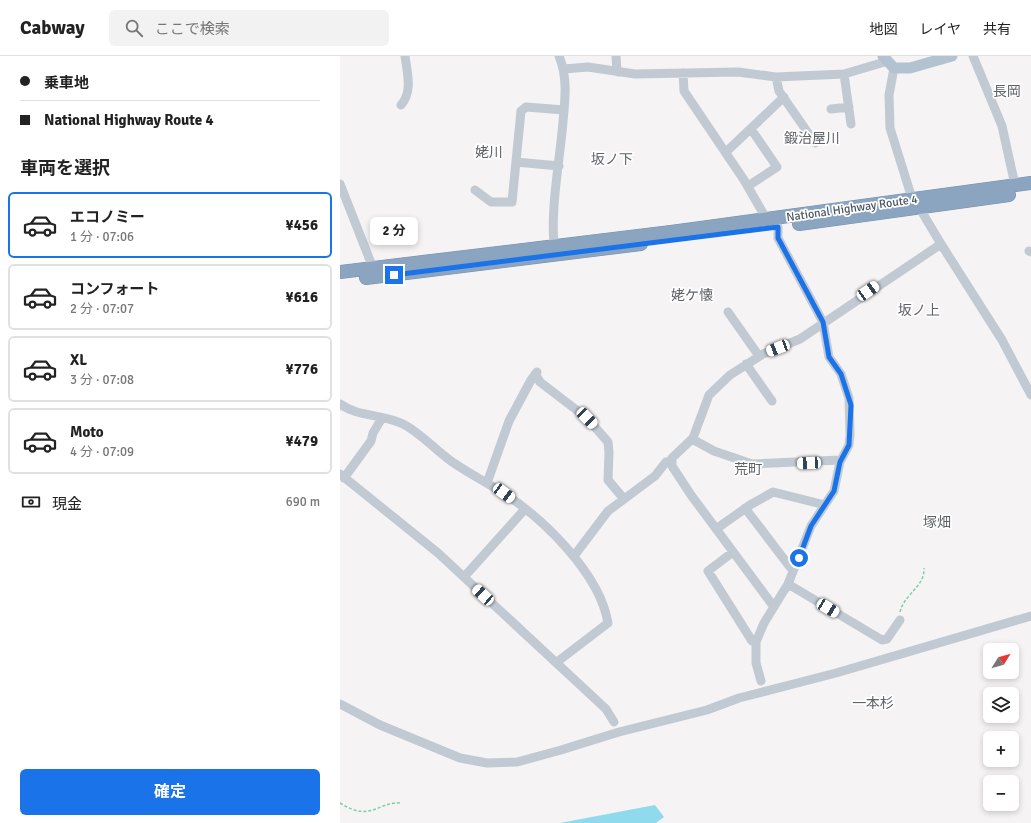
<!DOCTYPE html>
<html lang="ja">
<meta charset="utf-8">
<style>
:root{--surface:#fff;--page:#f2f2f2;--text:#222;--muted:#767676;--line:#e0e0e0;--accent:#1a73e8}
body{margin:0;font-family:Signika,"Noto Sans JP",sans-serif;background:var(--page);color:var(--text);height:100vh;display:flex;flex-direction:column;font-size:15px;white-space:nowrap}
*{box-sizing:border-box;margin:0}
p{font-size:13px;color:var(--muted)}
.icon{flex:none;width:22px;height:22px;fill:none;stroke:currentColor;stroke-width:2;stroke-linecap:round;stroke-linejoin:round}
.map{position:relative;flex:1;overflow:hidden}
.panel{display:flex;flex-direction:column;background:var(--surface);width:340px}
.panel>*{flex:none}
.guide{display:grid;align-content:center;height:88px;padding:0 20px;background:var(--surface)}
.needle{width:26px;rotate:53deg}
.tools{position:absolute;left:643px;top:587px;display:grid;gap:8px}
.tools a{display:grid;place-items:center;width:36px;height:36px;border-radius:6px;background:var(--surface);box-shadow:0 2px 6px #0003;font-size:20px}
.end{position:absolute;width:18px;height:18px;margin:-9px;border:5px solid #1a73e8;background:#fff;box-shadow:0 0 0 2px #fff}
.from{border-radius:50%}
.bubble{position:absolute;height:28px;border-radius:6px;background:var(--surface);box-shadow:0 2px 6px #0003;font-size:13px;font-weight:700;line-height:28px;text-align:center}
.car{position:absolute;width:12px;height:24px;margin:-12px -6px;border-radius:5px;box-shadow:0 0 3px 1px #0007;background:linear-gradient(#fff 24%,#345 0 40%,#fff 0 76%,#345 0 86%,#fff 0)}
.guide b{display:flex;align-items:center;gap:14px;height:38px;font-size:15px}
.guide b+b{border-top:1px solid var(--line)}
.guide i{width:10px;height:10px;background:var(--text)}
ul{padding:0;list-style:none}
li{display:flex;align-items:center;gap:12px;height:66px;margin:0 8px 6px;padding:0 12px;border:2px solid var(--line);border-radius:6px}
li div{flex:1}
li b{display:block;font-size:15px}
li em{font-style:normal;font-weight:700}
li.on{border-color:var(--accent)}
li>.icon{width:36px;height:36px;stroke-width:1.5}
h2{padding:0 20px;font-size:18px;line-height:48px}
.pay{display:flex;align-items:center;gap:10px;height:44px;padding:0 20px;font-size:15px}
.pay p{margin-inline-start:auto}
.cta{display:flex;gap:8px;margin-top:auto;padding:8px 20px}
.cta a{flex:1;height:46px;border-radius:6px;background:var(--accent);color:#fff;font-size:16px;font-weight:700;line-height:46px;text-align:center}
header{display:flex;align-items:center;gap:24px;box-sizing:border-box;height:56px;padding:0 20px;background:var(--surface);border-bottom:1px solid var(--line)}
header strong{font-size:19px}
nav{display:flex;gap:22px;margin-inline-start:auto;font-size:14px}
.search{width:280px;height:36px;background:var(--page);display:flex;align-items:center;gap:10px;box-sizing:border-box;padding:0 14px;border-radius:6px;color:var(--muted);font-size:15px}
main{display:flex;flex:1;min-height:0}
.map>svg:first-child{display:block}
.water{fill:#90daee}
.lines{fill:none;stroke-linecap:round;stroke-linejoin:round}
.highway-casing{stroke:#7690ad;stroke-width:14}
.path{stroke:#7ad0a6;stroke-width:1.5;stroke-dasharray:3 2;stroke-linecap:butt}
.minor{stroke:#c1cad2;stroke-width:9}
.major{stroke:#b3c2d1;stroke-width:11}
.highway{stroke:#8ba5c1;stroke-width:13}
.route{stroke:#1a73e8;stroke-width:5}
.labels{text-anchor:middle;stroke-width:3.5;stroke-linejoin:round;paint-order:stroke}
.street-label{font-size:12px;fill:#4a5661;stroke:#fff}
.quarter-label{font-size:14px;fill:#5f6368;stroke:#fff}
</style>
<header>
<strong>Cabway</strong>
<div class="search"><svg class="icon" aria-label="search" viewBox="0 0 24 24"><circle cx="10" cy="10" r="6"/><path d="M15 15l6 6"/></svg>ここで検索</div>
<nav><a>地図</a><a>レイヤ</a><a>共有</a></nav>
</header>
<main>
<section class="panel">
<div class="guide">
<b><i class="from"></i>乗車地</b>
<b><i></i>National Highway Route 4</b>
</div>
<h2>車両を選択</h2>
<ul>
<li class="on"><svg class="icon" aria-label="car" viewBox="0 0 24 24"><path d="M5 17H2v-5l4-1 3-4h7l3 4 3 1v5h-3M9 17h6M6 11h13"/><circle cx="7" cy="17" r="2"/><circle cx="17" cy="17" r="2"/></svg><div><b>エコノミー</b><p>1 分 · 07:06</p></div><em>¥456</em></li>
<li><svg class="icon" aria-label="car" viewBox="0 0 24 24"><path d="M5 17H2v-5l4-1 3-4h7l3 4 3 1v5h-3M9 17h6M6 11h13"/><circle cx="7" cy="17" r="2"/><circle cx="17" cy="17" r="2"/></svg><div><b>コンフォート</b><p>2 分 · 07:07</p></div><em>¥616</em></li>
<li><svg class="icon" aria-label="car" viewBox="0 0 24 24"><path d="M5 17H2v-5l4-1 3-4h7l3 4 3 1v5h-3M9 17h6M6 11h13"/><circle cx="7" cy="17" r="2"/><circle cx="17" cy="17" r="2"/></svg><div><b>XL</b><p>3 分 · 07:08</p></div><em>¥776</em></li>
<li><svg class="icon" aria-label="car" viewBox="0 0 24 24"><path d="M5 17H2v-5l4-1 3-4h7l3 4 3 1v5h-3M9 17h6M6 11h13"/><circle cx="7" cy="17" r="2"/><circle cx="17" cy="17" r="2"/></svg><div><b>Moto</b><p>4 分 · 07:09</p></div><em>¥479</em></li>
</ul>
<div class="pay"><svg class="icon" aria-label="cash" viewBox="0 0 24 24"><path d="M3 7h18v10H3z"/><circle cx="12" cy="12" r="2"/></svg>現金<p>690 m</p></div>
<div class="cta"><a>確定</a></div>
</section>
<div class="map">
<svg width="691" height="767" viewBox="0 0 691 767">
<rect width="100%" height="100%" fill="#f5f3f3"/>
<path class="water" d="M315,749L324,761L316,767H220Z"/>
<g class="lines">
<g class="highway-casing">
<path id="highway" d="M459,168L669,139
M0,216L331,176L691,127
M26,222L301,188"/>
</g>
<path class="path" d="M560,556C564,538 585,531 584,512
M0,747C32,767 37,745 62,747"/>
<path class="minor" d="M276,0L277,16
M633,0L662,70L675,129
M554,12L549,39L550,72L570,136L601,188L662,284L691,339
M224,13L248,11L295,18L398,16L436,21L504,18L548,5
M343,17L344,35L404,124L423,157L424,164
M504,18L511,68
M436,21L439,35L475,87
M61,49C73,36 67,16 65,0
M491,53L509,51
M386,96L444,41
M176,106L219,110
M0,128L33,212
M408,130L437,111L411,73
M135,134L151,146H172L181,55L186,51L224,54
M215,195C209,160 220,103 223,66C225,43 228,22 219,0
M689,195L691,196
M388,256L419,300
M406,308L432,345
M195,318L200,326L247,362L268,386L269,396L268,424L284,443
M0,348C18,361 43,358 63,368C81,377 95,394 111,405C128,417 146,426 163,437C203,462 260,518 268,567L217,606
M352,383L374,395L412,408L500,404
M0,418L98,497L266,653L274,666
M4,422L31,385L33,377L42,362
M147,427L169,365L191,324L197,316
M405,452L450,511L454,513
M376,473L410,449L433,436L485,449
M393,496L368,515L412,585L416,586L424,567L448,528L471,470L494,435L500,406L509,389L510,379L509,342L501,318L489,301L483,266L438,182V171
M234,500L268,455L315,420L326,406L332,405
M124,521L185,453
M448,528L542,584L547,583L560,564
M434,551L351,439L332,410V402L353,382L369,339L390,319L423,298L460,283L601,188
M416,586V607L421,625
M0,648L40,669L120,702L147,707L177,706L221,694L279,676L367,654L399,642L496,617L691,560"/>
<path class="major" d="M543,0L554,12H570L612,0"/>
<use href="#highway" class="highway"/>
</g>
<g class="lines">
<path class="route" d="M54,219L438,171V182L483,266L489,301L501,318L511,349L509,389L500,406L494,435L471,470L459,502"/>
</g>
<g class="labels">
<g class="street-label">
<text transform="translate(512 152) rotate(-8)" y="4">National Highway Route 4</text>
</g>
<g class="quarter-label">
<text x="667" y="40">長岡</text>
<text x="472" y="87">鍛治屋川</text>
<text x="149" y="101">姥川</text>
<text x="272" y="108">坂ノ下</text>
<text x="352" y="244">姥ケ懐</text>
<text x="579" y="259">坂ノ上</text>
<text x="408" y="418">荒町</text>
<text x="597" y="471">塚畑</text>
<text x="533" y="652">一本杉</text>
</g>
</g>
</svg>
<div class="tools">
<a><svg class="needle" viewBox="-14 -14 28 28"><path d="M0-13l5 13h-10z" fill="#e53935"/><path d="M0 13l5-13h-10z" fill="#767676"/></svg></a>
<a><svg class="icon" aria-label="layers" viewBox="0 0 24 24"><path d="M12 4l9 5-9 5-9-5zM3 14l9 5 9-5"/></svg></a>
<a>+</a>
<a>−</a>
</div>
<i class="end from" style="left:459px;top:502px"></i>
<i class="end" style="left:54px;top:219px"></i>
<div class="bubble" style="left:30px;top:161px;width:48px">2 分</div>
<i class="car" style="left:528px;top:235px;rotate:56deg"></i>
<i class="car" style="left:438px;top:292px;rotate:249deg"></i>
<i class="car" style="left:247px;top:362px;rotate:136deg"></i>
<i class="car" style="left:469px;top:407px;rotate:267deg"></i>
<i class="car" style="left:164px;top:437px;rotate:126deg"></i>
<i class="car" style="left:143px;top:539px;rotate:312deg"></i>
<i class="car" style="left:488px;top:552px;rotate:121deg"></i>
</div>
</main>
